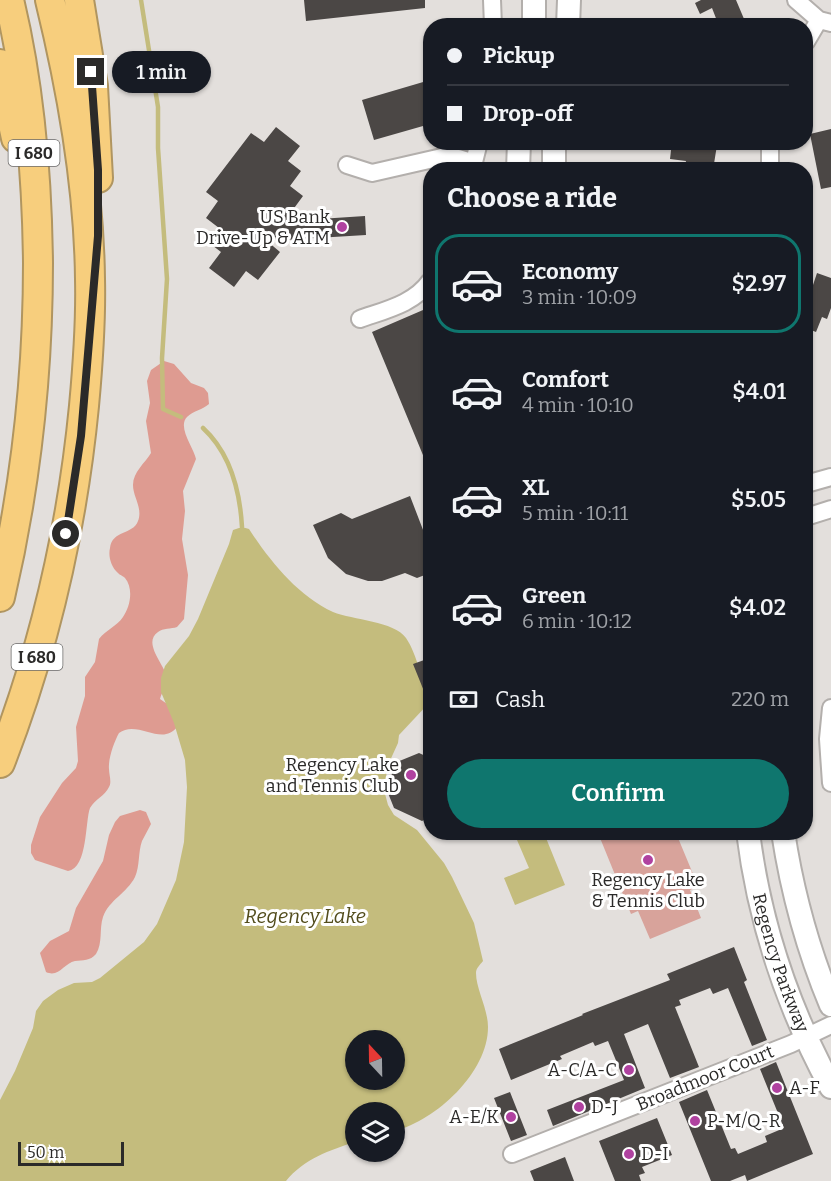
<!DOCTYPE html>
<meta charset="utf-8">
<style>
:root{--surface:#171b24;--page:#242831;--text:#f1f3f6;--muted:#9ea1a6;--line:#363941;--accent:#0f766e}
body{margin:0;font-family:Bitter,serif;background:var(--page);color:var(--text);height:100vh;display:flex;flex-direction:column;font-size:22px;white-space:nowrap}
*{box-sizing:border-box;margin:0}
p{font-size:20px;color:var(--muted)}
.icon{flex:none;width:33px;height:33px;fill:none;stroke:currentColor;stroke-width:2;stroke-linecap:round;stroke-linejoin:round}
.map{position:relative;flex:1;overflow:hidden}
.sheet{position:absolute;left:423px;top:162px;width:390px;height:678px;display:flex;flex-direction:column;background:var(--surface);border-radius:24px;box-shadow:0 2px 4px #0004}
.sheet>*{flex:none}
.hud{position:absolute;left:423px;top:18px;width:390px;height:132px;border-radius:24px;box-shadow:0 2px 4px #0004;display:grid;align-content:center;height:132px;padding:0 24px;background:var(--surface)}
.needle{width:39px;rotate:338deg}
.fabs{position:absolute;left:345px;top:1030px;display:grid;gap:12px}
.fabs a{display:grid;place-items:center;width:60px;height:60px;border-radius:50%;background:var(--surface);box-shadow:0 2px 4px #0004;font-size:30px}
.scale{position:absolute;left:18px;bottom:15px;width:106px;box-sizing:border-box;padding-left:6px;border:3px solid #2b2a29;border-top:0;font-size:16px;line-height:21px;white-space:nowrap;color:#2b2a29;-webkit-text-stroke:4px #fff;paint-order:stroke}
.end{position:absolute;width:27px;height:27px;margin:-14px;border:8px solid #2b2a29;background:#fff;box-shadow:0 0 0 3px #fff}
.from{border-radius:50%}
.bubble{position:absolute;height:42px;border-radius:21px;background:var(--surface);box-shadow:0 2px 4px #0004;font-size:20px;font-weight:600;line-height:42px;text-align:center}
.hud b{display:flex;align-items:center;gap:21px;height:57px;font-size:22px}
.hud b+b{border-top:2px solid var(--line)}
.hud i{width:15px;height:15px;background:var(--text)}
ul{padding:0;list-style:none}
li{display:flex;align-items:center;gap:18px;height:99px;margin:0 12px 9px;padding:0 12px;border:3px solid transparent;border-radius:24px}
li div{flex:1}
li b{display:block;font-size:22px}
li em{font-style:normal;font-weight:600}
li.on{border-color:var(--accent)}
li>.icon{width:54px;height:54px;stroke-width:1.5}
h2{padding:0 24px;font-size:27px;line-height:72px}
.pay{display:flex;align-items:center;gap:15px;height:66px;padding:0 24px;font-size:22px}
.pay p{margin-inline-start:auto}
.primary-button{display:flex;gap:12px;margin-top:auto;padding:12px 24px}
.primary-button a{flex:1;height:69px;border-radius:36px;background:var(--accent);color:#fff;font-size:24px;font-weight:600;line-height:69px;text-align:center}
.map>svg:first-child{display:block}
.green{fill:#d8a39b}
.forest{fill:#de9b91}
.water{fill:#c4bc7d;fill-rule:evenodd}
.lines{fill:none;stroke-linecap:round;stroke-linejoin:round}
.stream{stroke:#c4bc7d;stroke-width:4.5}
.building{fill:#4b4745}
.minor-casing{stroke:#b3afac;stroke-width:20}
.secondary-casing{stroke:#b3afac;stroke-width:26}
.motorway-casing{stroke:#b09560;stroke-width:32}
.minor{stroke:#fff;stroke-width:16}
.secondary{stroke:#fff;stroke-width:22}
.motorway{stroke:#f7ce7d;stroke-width:28}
.route{stroke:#2b2a29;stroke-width:8}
.poi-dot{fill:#b042a0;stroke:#fff;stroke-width:2}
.labels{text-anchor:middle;stroke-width:6;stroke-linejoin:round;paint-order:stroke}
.shield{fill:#fff;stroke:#6b6a69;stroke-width:1.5}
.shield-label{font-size:16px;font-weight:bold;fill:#2b2a29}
.poi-label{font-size:18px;fill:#2b2a29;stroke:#fff;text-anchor:end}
.street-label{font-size:18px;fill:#2b2a29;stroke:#fff}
.water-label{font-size:20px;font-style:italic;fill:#524c1c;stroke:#fff}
</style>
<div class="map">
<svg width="831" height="1181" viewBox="0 0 831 1181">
<rect width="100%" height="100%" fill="#e3dfdc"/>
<path class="green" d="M598,833H676L698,886L690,890L701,918L650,939L638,911L631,914Z"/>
<path class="forest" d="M164,361L174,364L191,383L204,388L208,393L209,404C202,410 193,411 187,417C177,427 194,448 196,459L183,491L185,511L182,539L188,575L184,619L177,627C171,629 163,628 158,632C142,643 165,665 166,676C168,685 162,691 160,699L170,706L177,727C162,747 137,719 119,733C114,742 108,759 109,769C109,775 112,782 109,787C105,796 95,799 90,808C85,821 88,868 68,871L35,860L31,853V845L40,817L62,783L76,768L78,761L76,727L85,696V677L95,662L99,639C106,630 117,626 123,617C130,607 134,589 125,578C122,575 121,576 118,573C111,567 108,556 110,548C112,530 133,535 138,521C143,508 133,497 133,485C133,472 145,463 151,453L146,421L150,403L147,381L151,370Z
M140,810L146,812L151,824C148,830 145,835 142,841C138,852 140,866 135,877C127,893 109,900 103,917C99,929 103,943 96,954C90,961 83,960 75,961C64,963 59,978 46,972L40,953L50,941L69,931L76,908L103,861L109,835L115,822L120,816Z"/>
<path class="water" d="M242,527L249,529C270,561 297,595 333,612C353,620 394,621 406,638C417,654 423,684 429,703L399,735L398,743L388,765L384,790L388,805L394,815L417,830L444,863L452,877L474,923L483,961C480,965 476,968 476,973C476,989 488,1009 488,1027C488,1073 436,1120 395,1131L394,1113H356L355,1142C330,1150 304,1159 286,1181H0V1100L15,1071L33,1028L36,1011L43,1001L58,990L74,983L92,982L100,978L144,942L157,924L176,880L184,842L187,787L185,760L174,723L161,692V678L165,666L189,636L198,619L229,544L233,530ZM356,1041H394V1080H356Z
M535,833H544L565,885L515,905L504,878L529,868L517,840Z"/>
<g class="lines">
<path class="stream" d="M141,0L158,107V148L167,279L162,358L163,409L181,417
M203,428C230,453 240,492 242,527"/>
</g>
<path class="building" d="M304,0H425V8L306,21Z
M701,0H736L747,26H719L712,8L700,14L695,3Z
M430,80V124L374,140L362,100Z
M276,127L300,146L288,161L301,171L290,186L303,196L292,211L304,220L365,216L366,235L267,241L280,252L258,280L246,271L234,287L209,268L221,252L208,242L219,228L206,218L218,201L206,192L251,133L264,142Z
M831,129V187L821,189L810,134Z
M672,142L683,144L684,142H715L714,145H717L713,170H684L686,161L670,159Z
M817,273L831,278V308L827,319L822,317L816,332L806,328V282L813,285Z
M430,307V472L372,332Z
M410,496L430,548V573L417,578L405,573L382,581H368L346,574L328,558L313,525L341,513L352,519Z
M427,659L430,668V706L413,664Z
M419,753L430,758V817L422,821L394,808L386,788L397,762Z
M734,947L747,980L744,982L767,1040L752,1046L728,988L713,994L710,988L679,1000L681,1005L675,1007L699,1067L670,1078L648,1024L624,1034L645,1088L553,1126L547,1110L624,1080L608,1041L595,1046L593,1042L560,1056L562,1059L511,1080L499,1049L583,1015L582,1014L670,980L667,974Z
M776,1062L813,1154L747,1181L745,1175L730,1181H711L679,1102L707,1090L731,1149L735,1148L738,1154L767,1142L765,1136L784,1128L760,1069Z
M510,1092L527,1135L511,1141L494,1098Z
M657,1118L672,1155L642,1167L645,1173L639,1175L641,1181H615L599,1141Z
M565,1157L574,1181H534L530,1171Z"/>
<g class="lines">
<g class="minor-casing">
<path id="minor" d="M492,0L493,26
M796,0L819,20L831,23
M806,42L819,20
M770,142V170
M347,165L372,173L442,157L458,158L474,163
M472,170L479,142
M360,319C385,310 414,304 430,281
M806,484L831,477
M806,517L831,509
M831,708L828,739L831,783
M512,1154L791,1044L831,1025"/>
</g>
<g class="secondary-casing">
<g id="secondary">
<path d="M534,26V0"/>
<path d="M568,26L569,0"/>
<path d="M518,170L519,142"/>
<path d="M554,170V142"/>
<path id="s1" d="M748,832C759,921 788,1008 831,1087"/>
<path d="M783,832C792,891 808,950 831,1005"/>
</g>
</g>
<g class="motorway-casing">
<path id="motorway" d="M79,0L93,86L98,178
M0,64L16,138
M0,597C26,486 38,376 38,263C37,174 30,87 9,0
M0,763C45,647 72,529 84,406C88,363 91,321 90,279C89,186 72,90 50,0"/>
</g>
<use href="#minor" class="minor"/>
<use href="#secondary" class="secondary"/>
<use href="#motorway" class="motorway"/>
</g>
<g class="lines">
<path class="route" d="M66,534L81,436L98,236V170L91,72"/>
</g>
<g class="poi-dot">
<circle cx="342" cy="227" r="6"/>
<circle cx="411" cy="775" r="6"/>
<circle cx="648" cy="860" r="6"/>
<circle cx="629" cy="1070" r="6"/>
<circle cx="777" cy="1088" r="6"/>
<circle cx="579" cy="1107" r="6"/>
<circle cx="511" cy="1117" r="6"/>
<circle cx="695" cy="1121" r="6"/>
<circle cx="629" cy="1154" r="6"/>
</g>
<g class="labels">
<g class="shield">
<rect x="8.5" y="140" width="51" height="26" rx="4.5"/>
<rect x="11.5" y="644" width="51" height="26" rx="4.5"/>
</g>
<g class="shield-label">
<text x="34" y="159">I 680</text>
<text x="37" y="663">I 680</text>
</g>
<g class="poi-label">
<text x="330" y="223">US Bank<tspan x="330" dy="21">Drive-Up &amp; ATM</tspan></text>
<text x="399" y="771">Regency Lake<tspan x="399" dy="21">and Tennis Club</tspan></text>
<text x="648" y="886" text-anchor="middle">Regency Lake<tspan x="648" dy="21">&amp; Tennis Club</tspan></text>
<text x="617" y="1076">A-C/A-C</text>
<text x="789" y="1094" text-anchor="start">A-F</text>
<text x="591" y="1113" text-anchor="start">D-J</text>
<text x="499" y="1123">A-E/K</text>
<text x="707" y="1127" text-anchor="start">P-M/Q-R</text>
<text x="641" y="1160" text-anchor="start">D-I</text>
</g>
<g class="street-label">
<text dy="6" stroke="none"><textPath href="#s1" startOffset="135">Regency Parkway</textPath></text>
<text transform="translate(705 1078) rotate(-22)" y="6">Broadmoor Court</text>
</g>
<g class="water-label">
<text x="305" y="923">Regency Lake</text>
</g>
</g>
</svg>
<div class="fabs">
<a><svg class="needle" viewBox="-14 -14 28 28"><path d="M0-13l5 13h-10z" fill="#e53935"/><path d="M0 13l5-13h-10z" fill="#9ea1a6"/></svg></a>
<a><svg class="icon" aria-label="layers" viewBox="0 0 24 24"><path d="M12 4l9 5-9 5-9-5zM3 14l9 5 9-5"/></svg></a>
</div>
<div class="scale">50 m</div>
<i class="end from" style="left:66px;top:534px"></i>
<i class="end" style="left:91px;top:72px"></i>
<div class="bubble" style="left:112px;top:51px;width:99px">1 min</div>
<div class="hud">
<b><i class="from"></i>Pickup</b>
<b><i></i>Drop-off</b>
</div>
<section class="sheet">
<h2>Choose a ride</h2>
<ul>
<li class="on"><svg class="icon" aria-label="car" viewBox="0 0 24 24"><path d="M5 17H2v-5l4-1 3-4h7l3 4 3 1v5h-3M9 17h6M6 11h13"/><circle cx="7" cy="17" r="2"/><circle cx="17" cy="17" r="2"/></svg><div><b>Economy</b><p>3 min · 10:09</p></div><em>$2.97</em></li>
<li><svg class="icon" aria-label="car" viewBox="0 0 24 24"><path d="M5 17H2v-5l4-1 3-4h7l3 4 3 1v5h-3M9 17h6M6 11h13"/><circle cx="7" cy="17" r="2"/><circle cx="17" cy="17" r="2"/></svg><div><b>Comfort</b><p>4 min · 10:10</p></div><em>$4.01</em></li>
<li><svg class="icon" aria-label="car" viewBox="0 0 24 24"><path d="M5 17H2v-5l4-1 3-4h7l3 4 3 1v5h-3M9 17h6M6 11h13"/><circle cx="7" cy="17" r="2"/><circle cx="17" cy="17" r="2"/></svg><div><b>XL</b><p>5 min · 10:11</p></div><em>$5.05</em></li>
<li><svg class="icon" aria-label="car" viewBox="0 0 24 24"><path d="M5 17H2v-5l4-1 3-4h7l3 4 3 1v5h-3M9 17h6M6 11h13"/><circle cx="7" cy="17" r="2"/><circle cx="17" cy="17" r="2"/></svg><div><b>Green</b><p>6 min · 10:12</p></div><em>$4.02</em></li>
</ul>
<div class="pay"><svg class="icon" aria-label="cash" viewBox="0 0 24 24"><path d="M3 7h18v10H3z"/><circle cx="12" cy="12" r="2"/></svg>Cash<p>220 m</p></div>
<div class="primary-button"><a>Confirm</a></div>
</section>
</div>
